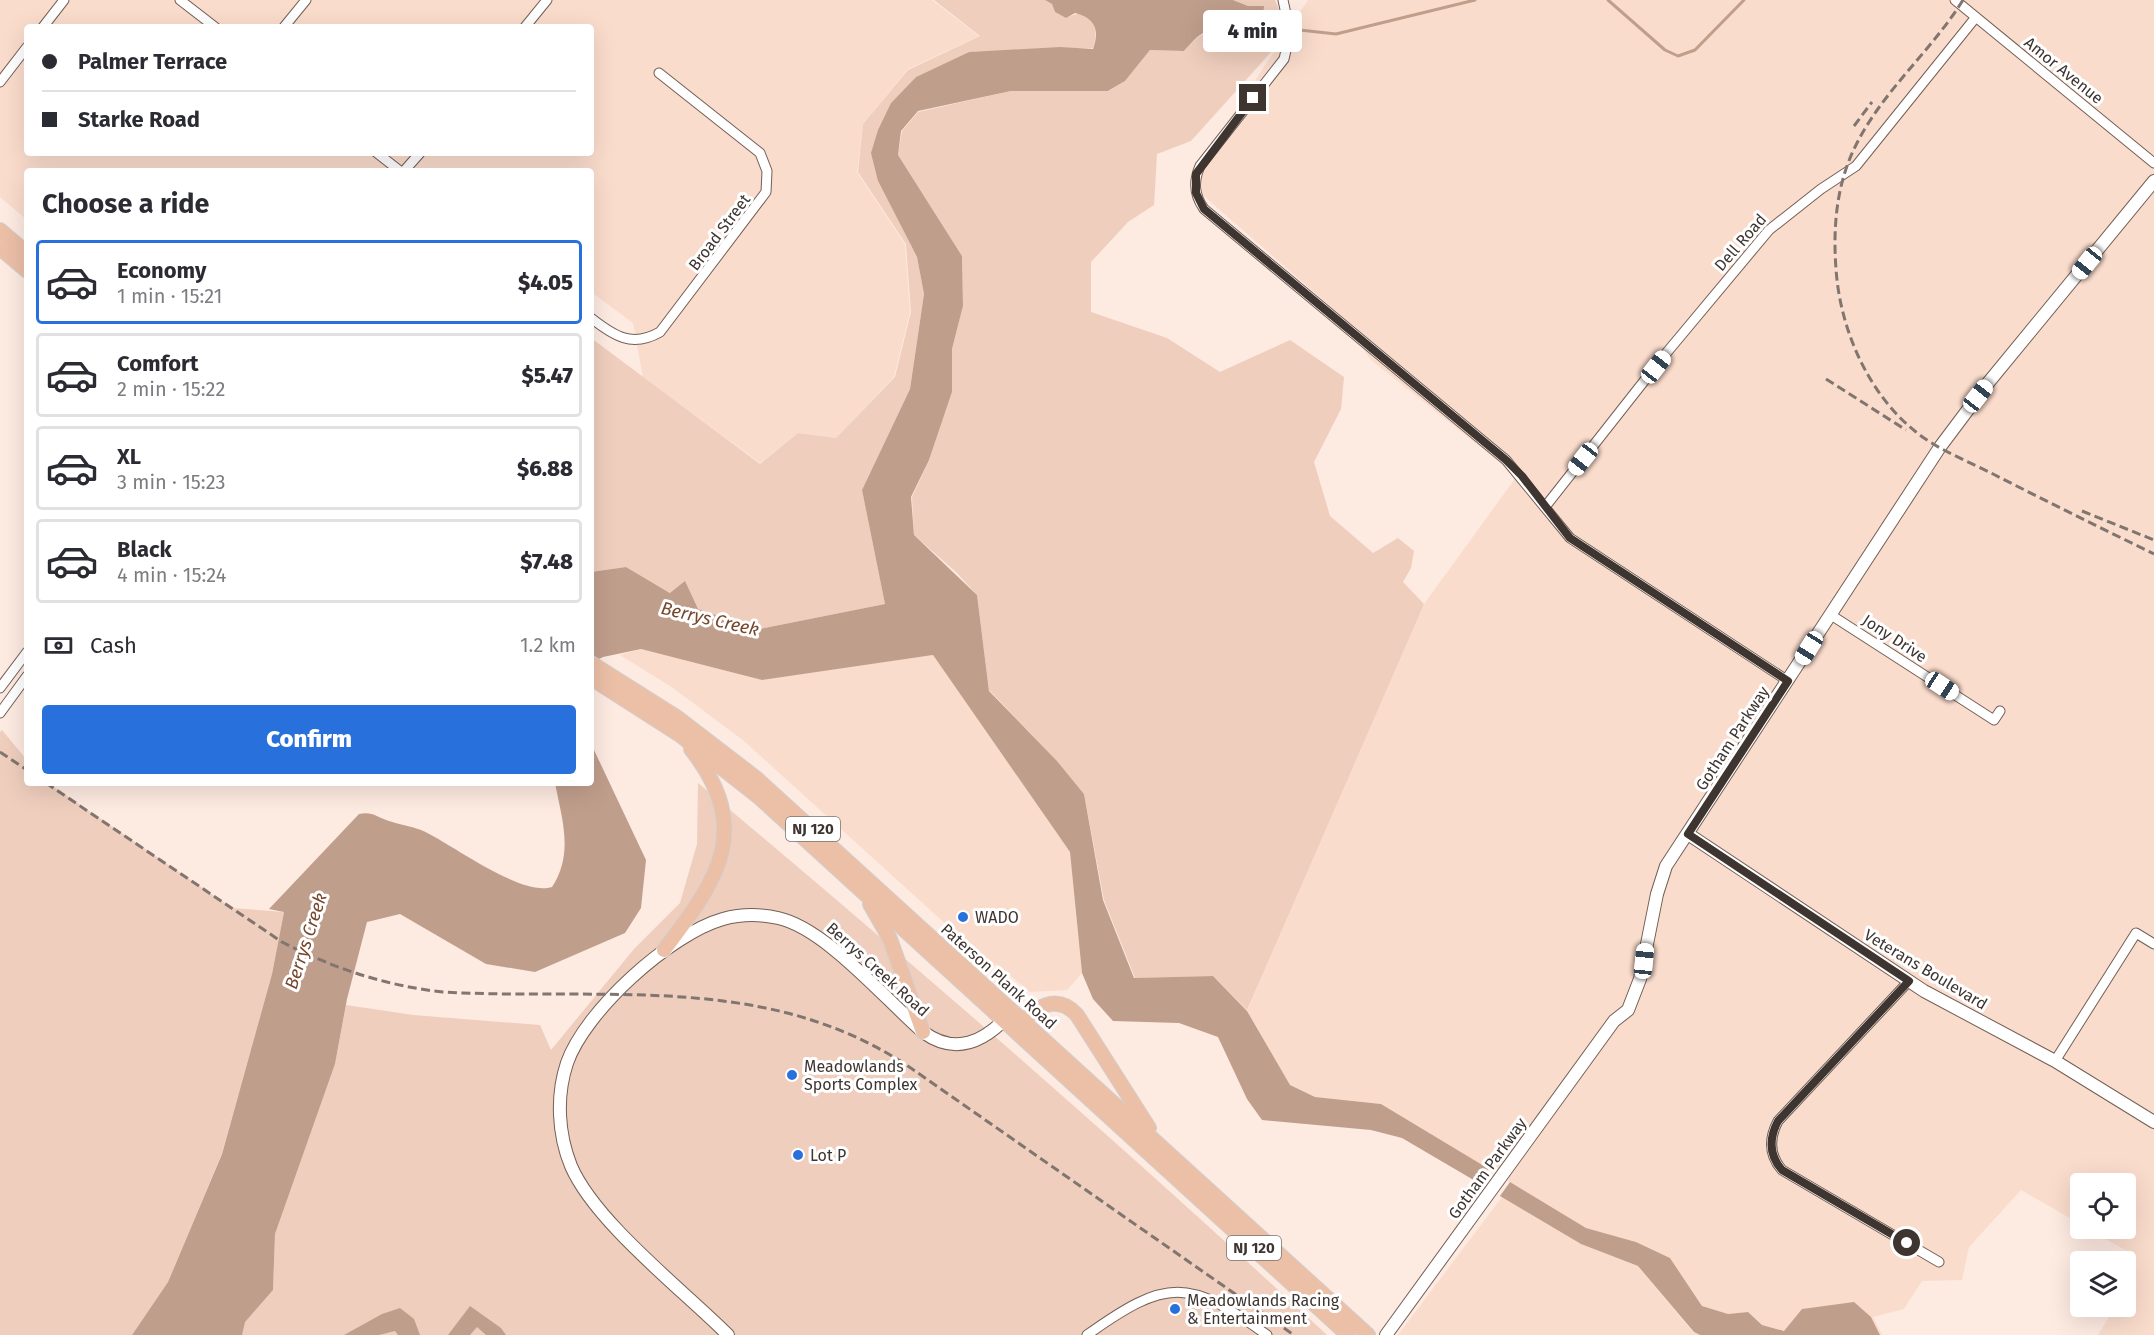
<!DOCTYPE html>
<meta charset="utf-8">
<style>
:root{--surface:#fff;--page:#f7f7f7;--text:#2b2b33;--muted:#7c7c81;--line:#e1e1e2;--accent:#2870dc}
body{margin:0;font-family:"Fira Sans",sans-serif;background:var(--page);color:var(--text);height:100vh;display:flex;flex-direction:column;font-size:22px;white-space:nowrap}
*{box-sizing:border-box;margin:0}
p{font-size:20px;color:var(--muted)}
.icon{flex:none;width:33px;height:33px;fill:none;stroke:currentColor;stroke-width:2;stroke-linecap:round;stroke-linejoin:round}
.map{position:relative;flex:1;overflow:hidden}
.sheet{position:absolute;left:24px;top:168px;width:570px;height:618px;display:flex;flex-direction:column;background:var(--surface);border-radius:6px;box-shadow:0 6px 24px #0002}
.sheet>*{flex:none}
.top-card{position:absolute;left:24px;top:24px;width:570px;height:132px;border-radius:6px;box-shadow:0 6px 24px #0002;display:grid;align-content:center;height:132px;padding:0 18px;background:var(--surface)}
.buttons{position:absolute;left:2070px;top:1173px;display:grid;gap:12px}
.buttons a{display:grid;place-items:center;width:66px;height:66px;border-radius:6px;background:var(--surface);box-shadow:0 6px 24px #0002;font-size:30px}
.end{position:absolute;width:27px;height:27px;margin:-14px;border:8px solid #3e3531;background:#fff;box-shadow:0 0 0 3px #fff}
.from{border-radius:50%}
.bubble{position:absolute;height:42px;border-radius:6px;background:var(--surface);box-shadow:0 6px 24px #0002;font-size:20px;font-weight:800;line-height:42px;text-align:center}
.car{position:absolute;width:18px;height:36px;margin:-18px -9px;border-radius:8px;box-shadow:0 0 4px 2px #0007;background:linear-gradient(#fff 24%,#345 0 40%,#fff 0 76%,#345 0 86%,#fff 0)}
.top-card b{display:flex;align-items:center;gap:21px;height:57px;font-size:22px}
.top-card b+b{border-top:2px solid var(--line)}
.top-card i{width:15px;height:15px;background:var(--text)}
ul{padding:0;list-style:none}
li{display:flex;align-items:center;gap:18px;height:84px;margin:0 12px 9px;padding:0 6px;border:3px solid var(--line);border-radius:6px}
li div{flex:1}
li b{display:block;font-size:22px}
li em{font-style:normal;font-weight:800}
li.current{border-color:var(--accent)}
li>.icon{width:54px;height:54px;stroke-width:1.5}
h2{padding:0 18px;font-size:27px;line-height:72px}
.pay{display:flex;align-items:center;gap:15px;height:66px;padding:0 18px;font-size:22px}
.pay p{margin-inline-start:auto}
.action{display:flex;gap:12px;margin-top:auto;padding:12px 18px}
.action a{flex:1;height:69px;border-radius:6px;background:var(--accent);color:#fff;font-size:24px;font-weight:800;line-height:69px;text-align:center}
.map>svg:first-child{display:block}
.built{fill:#fadccc;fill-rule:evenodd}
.green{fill:#efcebd}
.water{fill:#c09e8c}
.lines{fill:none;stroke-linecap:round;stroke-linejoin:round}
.stream{stroke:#c09e8c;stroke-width:3}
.street-casing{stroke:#735f55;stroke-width:11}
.secondary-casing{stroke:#735f55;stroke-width:14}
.primary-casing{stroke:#d1cfce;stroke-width:16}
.street{stroke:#fff;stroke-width:9}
.secondary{stroke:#fff;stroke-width:12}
.primary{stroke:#ecbfa7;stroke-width:14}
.rail{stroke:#81756f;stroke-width:3;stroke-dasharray:9 4.5;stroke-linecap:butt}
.route{stroke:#3e3531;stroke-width:8}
.poi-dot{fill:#2870dc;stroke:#fff;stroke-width:2}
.labels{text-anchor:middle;stroke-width:6;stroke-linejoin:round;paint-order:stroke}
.shield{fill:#fff;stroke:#78726f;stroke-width:1.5}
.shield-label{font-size:15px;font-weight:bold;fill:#3e3531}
.street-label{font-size:16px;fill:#3e3531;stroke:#fff}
.poi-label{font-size:16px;fill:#3e3531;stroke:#fff;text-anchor:start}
.water-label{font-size:18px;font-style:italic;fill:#77472c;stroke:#fff}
</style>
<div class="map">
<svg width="2154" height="1335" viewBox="0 0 2154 1335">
<rect width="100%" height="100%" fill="#fdeae1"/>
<path class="built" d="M0,0H932L979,36L908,69L863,124L857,172L905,244L910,312L894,377L836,438L798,433L760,463L643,377L633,323L591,292V171H426L422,168L414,171H27V220L0,197ZM27,27H591V153H27Z
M1308,0H2154V1335H2098L2115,1307L2126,1306V1288L2131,1278L2132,1254L2088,1229L2126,1228V1184H2080V1224L2021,1190L1969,1247L1962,1280L1922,1281L1904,1309L1873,1317L1882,1335H1880L1871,1317L1802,1309L1784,1331L1762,1325L1748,1312L1728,1314L1702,1306L1670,1258L1636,1242L1586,1228L1381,1104L1315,1097L1290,1085L1247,1011L1382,694L1424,604L1517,476L1371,360L1339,314L1198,191L1200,164Z
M641,649L762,680L933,655L1070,852L1082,973L1067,990L1030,992L996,964L993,967L744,741L673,688L620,655Z
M1502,1197L1581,1244L1638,1266L1693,1332L1700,1335H1398Z"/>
<path class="green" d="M934,0H1045L1052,4L1055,12L1066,18C1091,5 1100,27 1093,48L969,52L916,77L891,103L878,181L917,257L924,294L910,389L862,490L885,604L759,629L698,609L626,567L591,572V338L760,464L798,433L836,438L895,377L911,312L906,244L858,172L863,124L908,70L980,36Z
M1233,0H1275L1281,15L1282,40L1191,141L1157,154L1154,205L1128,222L1091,262V312L1167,338L1220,372L1290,340L1344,377L1341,409L1314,462L1330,516L1373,553L1398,538L1414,551L1411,568L1403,582L1424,604L1247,1010L1213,976L1135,978L1104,900L1084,794L1057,761L989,690L977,595L956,572L914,535L912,497L929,460L952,392V349L963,306L962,256L898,155L902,131L918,112L1011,91H1109L1125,81L1150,50L1184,51C1202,31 1210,27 1238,32L1248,25L1264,7L1248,6Z
M2,730L27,760V783H48L232,908L284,912L272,974L222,1153L168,1282L132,1335H0V732Z
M698,783C912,962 1122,1145 1327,1335H233L273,1290L275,1234L335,1064L346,1005L413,1015L540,1025L551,1050L634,949L680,903L697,844Z"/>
<path class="water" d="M1045,0H1233L1248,6H1264L1262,26L1248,25L1238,32C1210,25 1202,30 1184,51L1150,50L1125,81L1108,91H1011L918,111L901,131L898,155L962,256L963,306L952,349V392L929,460L911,497L914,535L977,595L989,691L1057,761L1084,794L1103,900L1134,978L1213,976L1247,1011L1290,1085L1315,1097L1381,1104L1489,1169L1477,1182L1402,1138L1371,1130L1262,1120L1247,1099L1218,1037L1179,1023L1113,1021L1093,999L1082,973L1070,852L933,655L762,680L641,649L603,657L591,663V572L626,567L670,593L685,581L698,609L759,629L885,604L862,490L910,389L924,294L917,257L878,181L871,153L878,130L891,103L916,77L969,52L1060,47L1093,49C1100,30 1095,18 1075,13L1066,18L1055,12L1052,4Z
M591,739L594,750L646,860L641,908L625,933L535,972L486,964L400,914L367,922L347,999L335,1064L275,1234L273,1290L245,1322L242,1335H132L168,1282L222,1154L272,974L284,912L269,909L359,814C372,811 377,817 389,821C400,825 411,826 421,830C451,843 520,897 552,887C574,853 562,820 555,783H591Z
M1510,1182L1586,1228L1636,1242L1670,1258L1702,1306L1728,1314L1748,1312L1762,1325L1784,1331L1802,1309L1854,1302L1871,1317L1880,1335H1700L1694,1332L1638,1266L1581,1244L1500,1196Z
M470,1306L501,1328L506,1335H486L477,1327L470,1335H448Z
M400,1308L414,1319L420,1335H398L395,1331L379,1335H344L382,1314Z"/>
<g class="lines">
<path class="stream" d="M1608,0L1665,50L1678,56L1695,50L1744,0
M1262,26L1336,34L1475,0"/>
<g class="street-casing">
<path id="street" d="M180,0L215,27
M1283,0L1290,33L1284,59L1200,166C1193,182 1194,195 1204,209L1506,460L1570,538L1788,681
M1955,0L2154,163
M43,27L64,0
M284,27L306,0
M525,27L547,0
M0,82L27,47
M377,153L400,171
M404,171L420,153
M591,318C614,336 632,348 660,332L766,192L767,171L760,153L659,73
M1545,507L1663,357L1769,230L1821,189L1856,166L1976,17
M1831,615L1994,720L2000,711
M0,688L27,652
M0,713L27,676
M1909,981L1778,1121C1769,1138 1769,1155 1782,1170L1939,1262
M2055,1061L2136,933L2154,944
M1087,1335C1167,1278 1188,1278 1267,1335"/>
</g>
<g class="secondary-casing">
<path id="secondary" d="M1688,834L1924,991L2055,1061L2154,1122
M728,1335C683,1290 595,1222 571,1166C558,1134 556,1096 567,1063C585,1011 670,934 723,919C741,914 760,914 778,918C825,928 885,999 923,1032C956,1056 984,1042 1009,1015
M1386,1335L1614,1021L1628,1010L1640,979L1657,894L1666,866L1940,447L1988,383L2154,181"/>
</g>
<g class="primary-casing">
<path id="primary" d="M0,230L27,253
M0,248L27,271
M591,663L678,718L756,778L1368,1335
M591,678L680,735L760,798L1348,1335
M870,904L890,939L923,1032
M664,950C718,879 754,830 691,749
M1017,1027C1034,1008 1056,992 1077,1015L1149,1128"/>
</g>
<use href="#street" class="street"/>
<use href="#secondary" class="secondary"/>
<use href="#primary" class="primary"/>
<path class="rail" d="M1963,0C1930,53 1881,92 1854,149C1836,187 1833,229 1836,269C1840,329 1868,394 1916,432C1938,450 1970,462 1995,475C2048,502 2101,528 2154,554
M1854,126L1872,102
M1826,379L1906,430
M2082,511L2154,540
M0,752L27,770
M46,783L282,942C333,968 386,986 443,992C603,1001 763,972 905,1064L1294,1335"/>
</g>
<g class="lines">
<path class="route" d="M1253,98L1196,174V193L1204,209L1506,460L1522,476L1570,538L1788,681L1688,834L1909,981L1778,1121C1769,1138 1769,1155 1782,1170L1907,1243"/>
</g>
<g class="poi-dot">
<circle cx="963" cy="917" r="6"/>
<circle cx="792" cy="1075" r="6"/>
<circle cx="798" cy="1155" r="6"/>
<circle cx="1175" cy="1309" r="6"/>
</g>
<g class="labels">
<g class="shield">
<rect x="786" y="817" width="54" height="24" rx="4.5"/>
<rect x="1227" y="1236" width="54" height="24" rx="4.5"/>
</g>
<g class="shield-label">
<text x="813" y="834">NJ 120</text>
<text x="1254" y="1253">NJ 120</text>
</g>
<g class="street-label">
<text transform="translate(2064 70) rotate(39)" y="6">Amor Avenue</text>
<text transform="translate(719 232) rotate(-53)" y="6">Broad Street</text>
<text transform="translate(1740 242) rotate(-49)" y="6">Dell Road</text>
<text transform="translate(1895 638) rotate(33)" y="6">Jony Drive</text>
<text transform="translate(1732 738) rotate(-57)" y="6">Gotham Parkway</text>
<text transform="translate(878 969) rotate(42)" y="6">Berrys Creek Road</text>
<text transform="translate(1926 969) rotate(31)" y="6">Veterans Boulevard</text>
<text transform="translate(999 976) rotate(42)" y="6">Paterson Plank Road</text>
<text transform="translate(1487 1168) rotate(-54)" y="6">Gotham Parkway</text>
</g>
<g class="poi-label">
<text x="975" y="923">WADO</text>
<text x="804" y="1072">Meadowlands<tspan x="804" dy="18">Sports Complex</tspan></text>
<text x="810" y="1161">Lot P</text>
<text x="1187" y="1306">Meadowlands Racing<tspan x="1187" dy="18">&amp; Entertainment</tspan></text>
</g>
<g class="water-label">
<text transform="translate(710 619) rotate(13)" y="6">Berrys Creek</text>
<text transform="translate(306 941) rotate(-72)" y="6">Berrys Creek</text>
</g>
</g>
</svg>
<div class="buttons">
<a><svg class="icon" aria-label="locate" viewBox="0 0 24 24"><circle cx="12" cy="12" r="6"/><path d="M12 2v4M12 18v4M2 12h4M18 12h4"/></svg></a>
<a><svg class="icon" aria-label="layers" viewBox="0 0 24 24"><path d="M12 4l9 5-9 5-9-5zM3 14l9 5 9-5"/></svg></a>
</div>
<i class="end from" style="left:1907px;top:1243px"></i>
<i class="end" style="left:1253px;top:98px"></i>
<div class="bubble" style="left:1203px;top:10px;width:99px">4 min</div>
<i class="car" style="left:2087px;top:263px;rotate:219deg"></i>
<i class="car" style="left:1656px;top:367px;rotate:38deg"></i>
<i class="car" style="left:1978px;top:396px;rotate:38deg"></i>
<i class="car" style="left:1583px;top:459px;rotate:218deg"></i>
<i class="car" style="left:1809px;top:648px;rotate:212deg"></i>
<i class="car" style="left:1942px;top:686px;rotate:123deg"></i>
<i class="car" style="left:1644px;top:961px;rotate:6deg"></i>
<div class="top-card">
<b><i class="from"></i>Palmer Terrace</b>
<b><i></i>Starke Road</b>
</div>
<section class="sheet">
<h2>Choose a ride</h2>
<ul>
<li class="current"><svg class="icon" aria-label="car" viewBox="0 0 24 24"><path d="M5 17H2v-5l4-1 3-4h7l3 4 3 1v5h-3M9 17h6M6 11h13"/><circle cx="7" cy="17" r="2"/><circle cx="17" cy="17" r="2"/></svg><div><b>Economy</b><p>1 min · 15:21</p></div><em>$4.05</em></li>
<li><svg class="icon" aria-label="car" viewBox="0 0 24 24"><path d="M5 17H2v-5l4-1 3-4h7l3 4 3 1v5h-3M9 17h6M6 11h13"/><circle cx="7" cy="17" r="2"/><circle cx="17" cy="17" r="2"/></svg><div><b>Comfort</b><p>2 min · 15:22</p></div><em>$5.47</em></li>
<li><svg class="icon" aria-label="car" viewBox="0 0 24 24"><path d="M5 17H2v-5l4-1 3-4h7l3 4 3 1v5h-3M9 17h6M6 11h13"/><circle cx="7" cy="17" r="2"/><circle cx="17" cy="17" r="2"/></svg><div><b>XL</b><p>3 min · 15:23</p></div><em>$6.88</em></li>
<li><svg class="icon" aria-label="car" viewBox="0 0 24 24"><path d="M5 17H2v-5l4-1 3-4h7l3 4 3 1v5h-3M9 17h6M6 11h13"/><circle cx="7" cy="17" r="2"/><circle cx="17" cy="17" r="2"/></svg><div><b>Black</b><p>4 min · 15:24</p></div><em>$7.48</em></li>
</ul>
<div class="pay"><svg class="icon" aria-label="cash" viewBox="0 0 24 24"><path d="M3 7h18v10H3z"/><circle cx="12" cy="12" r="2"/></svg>Cash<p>1.2 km</p></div>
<div class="action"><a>Confirm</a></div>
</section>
</div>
